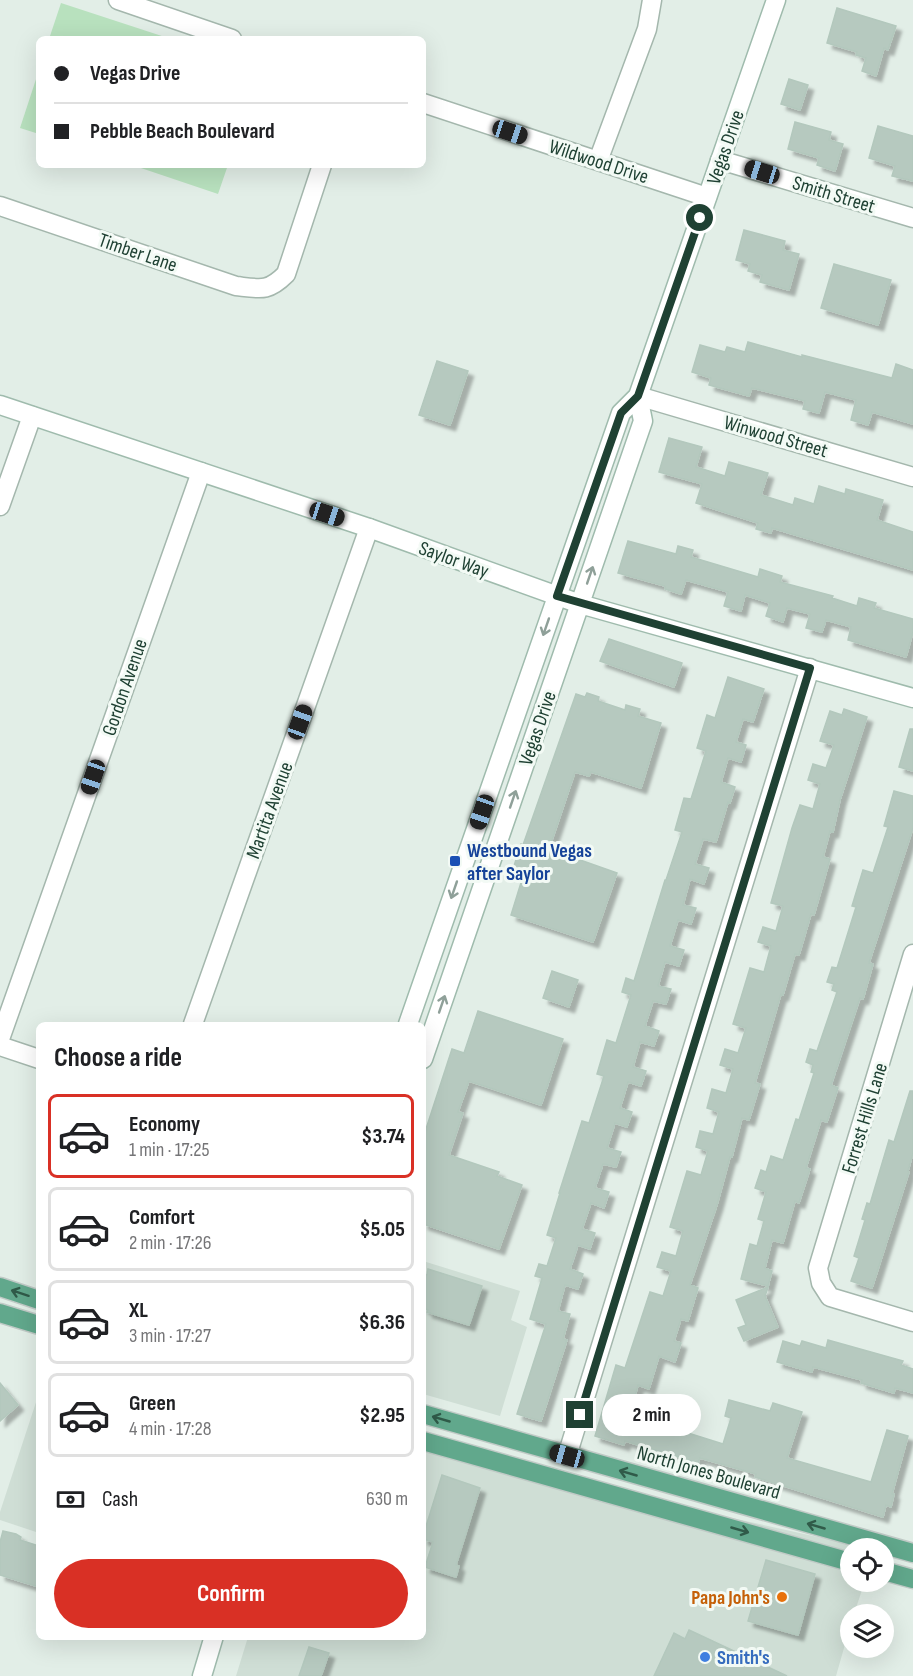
<!DOCTYPE html>
<meta charset="utf-8">
<style>
:root{--surface:#fff;--page:#f6f6f6;--text:#202124;--muted:#757577;--line:#e0e0e0;--accent:#d93025}
body{margin:0;font-family:"Sofia Sans Condensed",sans-serif;background:var(--page);color:var(--text);height:100vh;display:flex;flex-direction:column;font-size:22px;white-space:nowrap}
*{box-sizing:border-box;margin:0}
p{font-size:20px;color:var(--muted)}
.icon{flex:none;width:33px;height:33px;fill:none;stroke:currentColor;stroke-width:2;stroke-linecap:round;stroke-linejoin:round}
.map{position:relative;flex:1;overflow:hidden}
.sheet{position:absolute;left:36px;top:1022px;width:390px;height:618px;display:flex;flex-direction:column;background:var(--surface);border-radius:9px;box-shadow:0 6px 24px #0002}
.sheet>*{flex:none}
.guide{position:absolute;left:36px;top:36px;width:390px;height:132px;border-radius:9px;box-shadow:0 6px 24px #0002;display:grid;align-content:center;height:132px;padding:0 18px;background:var(--surface)}
.controls{position:absolute;left:840px;top:1538px;display:grid;gap:12px}
.controls a{display:grid;place-items:center;width:54px;height:54px;border-radius:50%;background:var(--surface);box-shadow:0 6px 24px #0002;font-size:30px}
.end{position:absolute;width:27px;height:27px;margin:-14px;border:8px solid #1f4133;background:#fff;box-shadow:0 0 0 3px #fff}
.from{border-radius:50%}
.bubble{position:absolute;height:42px;border-radius:21px;background:var(--surface);box-shadow:0 6px 24px #0002;font-size:20px;font-weight:700;line-height:42px;text-align:center}
.car{position:absolute;width:18px;height:36px;margin:-18px -9px;border-radius:8px;box-shadow:0 0 4px 2px #0007;background:linear-gradient(#222 24%,#8ab4d8 0 40%,#222 0 76%,#8ab4d8 0 86%,#222 0)}
.guide b{display:flex;align-items:center;gap:21px;height:57px;font-size:22px}
.guide b+b{border-top:2px solid var(--line)}
.guide i{width:15px;height:15px;background:var(--text)}
ul{padding:0;list-style:none}
li{display:flex;align-items:center;gap:18px;height:84px;margin:0 12px 9px;padding:0 6px;border:3px solid var(--line);border-radius:9px}
li div{flex:1}
li b{display:block;font-size:22px}
li em{font-style:normal;font-weight:700}
li.on{border-color:var(--accent)}
li>.icon{width:54px;height:54px;stroke-width:1.5}
h2{padding:0 18px;font-size:27px;line-height:72px}
.pay{display:flex;align-items:center;gap:15px;height:66px;padding:0 18px;font-size:22px}
.pay p{margin-inline-start:auto}
.button{display:flex;gap:12px;margin-top:auto;padding:12px 18px}
.button a{flex:1;height:69px;border-radius:36px;background:var(--accent);color:#fff;font-size:24px;font-weight:700;line-height:69px;text-align:center}
.map>svg:first-child{display:block}
.built{fill:#cfded5}
.green{fill:#b8e1be}
.building{fill:#b6c9bf;stroke:#b3c8bd;stroke-width:1.5;filter:url(#shadow)}
.lines{fill:none;stroke-linecap:round;stroke-linejoin:round}
.street-casing{stroke:#a4b7ad;stroke-width:21}
.secondary-casing{stroke:#9fbbad;stroke-width:21}
.primary-casing{stroke:#c0cac6;stroke-width:21}
.street{stroke:#fff;stroke-width:18}
.secondary{stroke:#fff;stroke-width:18}
.primary{stroke:#61a88c;stroke-width:18}
.oneway{stroke:#8fa099}
.oneway2{stroke:#305b49}
.route{stroke:#1f4133;stroke-width:8}
.transit-dot{fill:#1a4fb4;stroke:#f3faf5;stroke-width:2}
.food-dot{fill:#e8710a;stroke:#f3faf5;stroke-width:2}
.shop-dot{fill:#3f7fe0;stroke:#f3faf5;stroke-width:2}
.labels{text-anchor:middle;stroke-width:6;stroke-linejoin:round;paint-order:stroke}
.street-label{font-size:20px;fill:#1f4133;stroke:#f3faf5}
.transit-label{font-size:20px;font-weight:bold;fill:#164399;stroke:#f3faf5;text-anchor:start}
.food-label{font-size:20px;font-weight:bold;fill:#c56008;stroke:#f3faf5;text-anchor:end}
.shop-label{font-size:20px;font-weight:bold;fill:#366cbe;stroke:#f3faf5;text-anchor:start}
</style>
<div class="map">
<svg width="913" height="1676" viewBox="0 0 913 1676">
<defs>
<filter id="shadow"><feDropShadow dx="5.5" dy="5.5" stdDeviation="1.5" flood-color="#0004"/></filter>
</defs>
<rect width="100%" height="100%" fill="#e2eee7"/>
<path class="built" d="M423,1261L520,1291L511,1320L527,1327L500,1416L423,1394Z
M39,1393V1533L0,1520V1512Z
M423,1450L868,1548H850V1581H865L854,1614H850V1627L836,1676H236L248,1637L423,1636Z"/>
<path class="green" d="M61,3L171,39H49Z
M39,70V134L20,128Z
M132,165H228L218,194Z"/>
<path class="building" d="M837,8L896,26L888,50L884,48L876,76L862,71L866,58L856,55L857,52L827,43Z
M789,79L808,85L800,110L781,104Z
M795,122L831,132L829,140L843,144L835,171L817,165L819,158L788,149Z
M878,126L913,136V181L892,176L895,166L869,158Z
M744,230L785,241L783,250L799,254L789,290L760,282L762,275L748,271L750,264L736,260Z
M834,264L891,280L878,325L821,308Z
M748,342L802,357V355L892,378L896,364L913,370V424L872,412L868,425L851,420L856,400L825,392L819,413L803,409L805,401L752,388L749,396L709,385L711,378L692,372L700,345L725,352L727,347L745,352Z
M437,361L468,371L450,425L419,415Z
M669,438L702,447L696,467L725,476L729,462L768,473L761,495L793,505L795,498L814,504L819,486L845,494L846,489L883,500L877,520L913,532V570L772,528L771,533L756,529L758,523L696,503L702,484L659,472Z
M628,541L676,554L678,546L693,550L691,557L758,577L760,569L782,576L780,582L833,596L832,598L857,606L859,598L876,603L874,608L913,619V632L906,657L848,640L851,627L826,620L822,632L806,628L810,614L787,608L783,622L766,616L770,603L745,595L741,611L724,606L728,592L686,580L681,594L665,589V586L618,573Z
M609,639L682,663L674,687L600,661Z
M728,677L764,689L753,722L743,719L736,742L746,745L741,762L728,758L721,782L735,787L730,803L728,802L716,842L703,839L695,864L709,868L704,884L690,879L683,905L696,908L691,924L678,920L670,946L684,950L679,966L665,962L658,986L671,989L666,1004L653,1001L645,1026L659,1031L654,1046L640,1042L633,1067L646,1071L641,1086L628,1082L620,1108L632,1112L627,1127L615,1123L607,1148L621,1152L616,1167L603,1164L595,1188L609,1192L604,1208L591,1203L582,1229L595,1233L590,1249L578,1245L570,1269L583,1274L578,1289L565,1285L558,1311L570,1314L563,1339L567,1340L541,1421L517,1414L546,1324L530,1319L542,1278L535,1276L539,1264L547,1266L556,1238L547,1235L560,1193H559L582,1121L589,1123L604,1076L597,1074L607,1040L616,1043L631,995L622,992L626,978L634,981L665,880H666L682,832L675,830L684,798L691,799L706,751L697,748L707,715L715,718Z
M587,693L599,697L598,701L625,710L626,705L640,709L638,716L661,723L641,788L591,772L589,776L575,772L549,849L617,873L593,942L511,915L524,873L513,869L521,844L523,845L576,694L585,697Z
M844,709L867,717L840,800L833,832L830,831L823,857L830,859L814,915L811,914L799,955L795,954L783,995L781,994L755,1083L760,1084L749,1120L742,1118L732,1157H730L717,1205L690,1285L698,1288L688,1321L681,1319L674,1341L681,1343L675,1362L659,1356L649,1389L638,1385L631,1411L670,1423L669,1427L723,1444L731,1418L725,1416L729,1400L770,1411L773,1403L802,1412L787,1458L871,1482L887,1430L908,1436L892,1494H894L891,1507L886,1505L883,1517L755,1477L756,1474L700,1458L698,1463L625,1441L624,1445L595,1436L616,1365L625,1368L650,1292L663,1296L671,1271L657,1267L662,1252L676,1256L683,1231L670,1227L687,1171L701,1175L708,1151L696,1147L700,1131L713,1134L719,1112L707,1108L712,1089L726,1093L733,1069L720,1065L725,1049L738,1053L746,1028L733,1024L750,968L764,972L771,946L758,942L763,927L776,931L783,906L771,903L792,828L800,805L813,809L820,784L808,780L813,764L826,768L834,745L820,741L830,711L842,715Z
M910,729H913V771L899,767Z
M894,791L913,796V828L869,963L873,964L863,999L860,998L831,1085L838,1088L827,1122L821,1120L806,1168L810,1169L799,1203L795,1201L783,1243L772,1240L765,1268L772,1271L768,1286L741,1279L750,1244L757,1246L764,1221L758,1219L766,1192L755,1188L761,1170L766,1172L771,1156L783,1160L796,1119L799,1120L814,1073L811,1072L813,1065L806,1062L810,1049L817,1051L837,992L832,990L834,984L827,982L832,967L837,968L856,907L852,906L863,870L873,873L888,827L884,826Z
M552,971L578,980L569,1007L543,998Z
M478,1011L563,1039L541,1105L469,1081L458,1112L463,1113L449,1155L499,1172L497,1176L522,1185L499,1249L423,1224V1138L452,1049L464,1053Z
M910,1091H913V1153L908,1171L909,1172L872,1288L851,1281L859,1258L854,1256L865,1220L862,1219L867,1203L870,1204L889,1140L894,1142Z
M428,1269L482,1286L469,1325L427,1312L428,1310L423,1308V1274L427,1275Z
M768,1287L765,1296L778,1327L744,1341L738,1328L746,1325L736,1300Z
M828,1340L903,1361L901,1365L913,1369V1393L895,1388L894,1393L861,1383L862,1380L813,1367L812,1372L777,1362L783,1341L800,1346L802,1341L826,1348Z
M0,1383L18,1405L0,1421Z
M442,1475L480,1488L456,1565L459,1566L456,1577L425,1567L433,1542L423,1539V1536Z
M3,1531L16,1534L21,1537L20,1540L39,1546V1587L0,1575V1542Z
M766,1560L815,1574L798,1635L748,1621Z
M689,1630L787,1676H654L674,1633L685,1639Z
M309,1647L329,1653L321,1676H299Z"/>
<g class="lines">
<g class="street-casing">
<path id="street" d="M118,0L232,39
M423,103L707,197
M720,160L913,218
M598,161L647,29L652,0
M0,206L236,286C261,289 268,292 286,274L322,165
M638,396L913,477
M0,506L32,416
M913,954L818,1268L821,1283L830,1297L913,1322
M193,1024L369,528
M0,1039L201,472
M0,1046L39,1059
M567,1456L810,668"/>
</g>
<g class="secondary-casing">
<path id="secondary" d="M0,405L369,528L580,604L913,698
M408,1024L621,413L638,396L776,0
M423,1059L643,421L638,396
M202,1676L214,1636"/>
</g>
<g class="primary-casing">
<path id="primary" d="M0,1287L39,1300
M0,1313L39,1325
M423,1414L913,1553
M423,1441L850,1562
M884,1571L913,1579"/>
</g>
<use href="#street" class="street"/>
<use href="#secondary" class="secondary"/>
<use href="#primary" class="primary"/>
</g>
<defs><path id="oneway-shaft" d="M-6 0H5M1.5-3L5.5 0L1.5 3" fill="none" stroke-width="1.6" stroke-linecap="round" stroke-linejoin="round" transform="scale(1.5)"/></defs>
<g class="oneway">
<use href="#oneway-shaft" transform="translate(590 575) rotate(-71)"/>
<use href="#oneway-shaft" transform="translate(546 627) rotate(109)"/>
<use href="#oneway-shaft" transform="translate(513 799) rotate(-71)"/>
<use href="#oneway-shaft" transform="translate(454 890) rotate(109)"/>
<use href="#oneway-shaft" transform="translate(442 1004) rotate(-71)"/>
</g>
<g class="oneway2">
<use href="#oneway-shaft" transform="translate(20 1293) rotate(-162)"/>
<use href="#oneway-shaft" transform="translate(441 1419) rotate(-164)"/>
<use href="#oneway-shaft" transform="translate(628 1473) rotate(-164)"/>
<use href="#oneway-shaft" transform="translate(816 1526) rotate(-164)"/>
<use href="#oneway-shaft" transform="translate(740 1530) rotate(16)"/>
</g>
<g class="lines">
<path class="route" d="M580,1415L810,668L557,596L621,413L638,396L700,218"/>
</g>
<rect class="transit-dot" x="449" y="855" width="12" height="12" rx="3"/>
<circle class="food-dot" cx="782" cy="1597" r="6"/>
<circle class="shop-dot" cx="705" cy="1657" r="6"/>
<g class="labels">
<g class="street-label">
<text transform="translate(725 147) rotate(-71)" y="7">Vegas Drive</text>
<text transform="translate(599 161) rotate(18)" y="7">Wildwood Drive</text>
<text transform="translate(834 194) rotate(17)" y="7">Smith Street</text>
<text transform="translate(138 252) rotate(19)" y="7">Timber Lane</text>
<text transform="translate(776 436) rotate(16)" y="7">Winwood Street</text>
<text transform="translate(454 559) rotate(20)" y="7">Saylor Way</text>
<text transform="translate(124 687) rotate(-71)" y="7">Gordon Avenue</text>
<text transform="translate(537 728) rotate(-71)" y="7">Vegas Drive</text>
<text transform="translate(269 810) rotate(-70)" y="7">Martita Avenue</text>
<text transform="translate(864 1118) rotate(-73)" y="7">Forrest Hills Lane</text>
<text transform="translate(709 1472) rotate(16)" y="7">North Jones Boulevard</text>
</g>
<g class="transit-label">
<text x="467" y="857">Westbound Vegas<tspan x="467" dy="23">after Saylor</tspan></text>
</g>
<g class="food-label">
<text x="770" y="1604">Papa John's</text>
</g>
<g class="shop-label">
<text x="717" y="1664">Smith's</text>
</g>
</g>
</svg>
<div class="controls">
<a><svg class="icon" aria-label="locate" viewBox="0 0 24 24"><circle cx="12" cy="12" r="6"/><path d="M12 2v4M12 18v4M2 12h4M18 12h4"/></svg></a>
<a><svg class="icon" aria-label="layers" viewBox="0 0 24 24"><path d="M12 4l9 5-9 5-9-5zM3 14l9 5 9-5"/></svg></a>
</div>
<i class="end from" style="left:700px;top:218px"></i>
<i class="end" style="left:580px;top:1415px"></i>
<div class="bubble" style="left:602px;top:1394px;width:99px">2 min</div>
<i class="car" style="left:510px;top:132px;rotate:108deg"></i>
<i class="car" style="left:762px;top:172px;rotate:287deg"></i>
<i class="car" style="left:327px;top:514px;rotate:108deg"></i>
<i class="car" style="left:300px;top:722px;rotate:20deg"></i>
<i class="car" style="left:93px;top:777px;rotate:199deg"></i>
<i class="car" style="left:482px;top:812px;rotate:199deg"></i>
<i class="car" style="left:567px;top:1456px;rotate:286deg"></i>
<div class="guide">
<b><i class="from"></i>Vegas Drive</b>
<b><i></i>Pebble Beach Boulevard</b>
</div>
<section class="sheet">
<h2>Choose a ride</h2>
<ul>
<li class="on"><svg class="icon" aria-label="car" viewBox="0 0 24 24"><path d="M5 17H2v-5l4-1 3-4h7l3 4 3 1v5h-3M9 17h6M6 11h13"/><circle cx="7" cy="17" r="2"/><circle cx="17" cy="17" r="2"/></svg><div><b>Economy</b><p>1 min · 17:25</p></div><em>$3.74</em></li>
<li><svg class="icon" aria-label="car" viewBox="0 0 24 24"><path d="M5 17H2v-5l4-1 3-4h7l3 4 3 1v5h-3M9 17h6M6 11h13"/><circle cx="7" cy="17" r="2"/><circle cx="17" cy="17" r="2"/></svg><div><b>Comfort</b><p>2 min · 17:26</p></div><em>$5.05</em></li>
<li><svg class="icon" aria-label="car" viewBox="0 0 24 24"><path d="M5 17H2v-5l4-1 3-4h7l3 4 3 1v5h-3M9 17h6M6 11h13"/><circle cx="7" cy="17" r="2"/><circle cx="17" cy="17" r="2"/></svg><div><b>XL</b><p>3 min · 17:27</p></div><em>$6.36</em></li>
<li><svg class="icon" aria-label="car" viewBox="0 0 24 24"><path d="M5 17H2v-5l4-1 3-4h7l3 4 3 1v5h-3M9 17h6M6 11h13"/><circle cx="7" cy="17" r="2"/><circle cx="17" cy="17" r="2"/></svg><div><b>Green</b><p>4 min · 17:28</p></div><em>$2.95</em></li>
</ul>
<div class="pay"><svg class="icon" aria-label="cash" viewBox="0 0 24 24"><path d="M3 7h18v10H3z"/><circle cx="12" cy="12" r="2"/></svg>Cash<p>630 m</p></div>
<div class="button"><a>Confirm</a></div>
</section>
</div>
